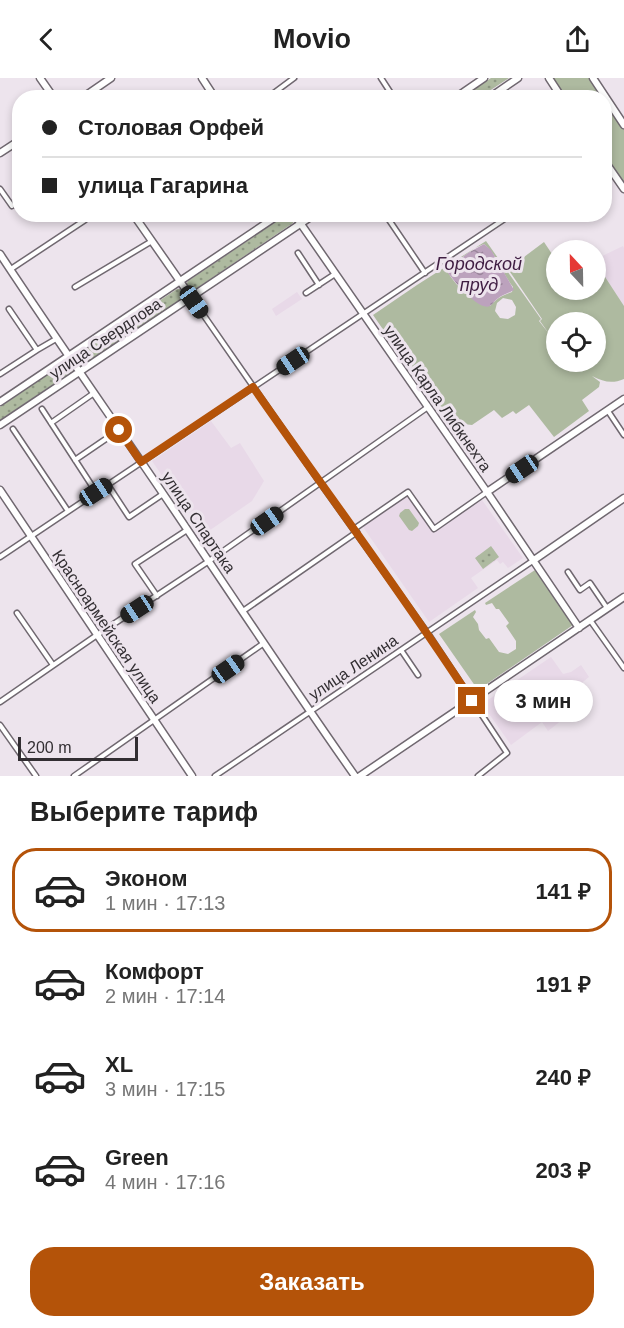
<!DOCTYPE html>
<html lang="ru">
<meta charset="utf-8">
<style>
:root{--surface:#fff;--page:#f6f6f6;--text:#222;--muted:#767676;--line:#e0e0e0;--accent:#b45309}
body{margin:0;font-family:Helvetica,sans-serif;background:var(--page);color:var(--text);height:100vh;display:flex;flex-direction:column;font-size:22px;white-space:nowrap}
*{box-sizing:border-box;margin:0}
p{font-size:20px;color:var(--muted)}
.icon{flex:none;width:33px;height:33px;fill:none;stroke:currentColor;stroke-width:2;stroke-linecap:round;stroke-linejoin:round}
.map{position:relative;height:698px;overflow:hidden}
.drawer{display:flex;flex-direction:column;background:var(--surface);flex:1}
.drawer>*{flex:none}
.hud{position:absolute;left:12px;top:12px;width:600px;height:132px;border-radius:24px;box-shadow:0 3px 9px #0003;display:grid;align-content:center;height:132px;padding:0 30px;background:var(--surface)}
.needle{width:39px;rotate:338deg}
.buttons{position:absolute;left:546px;top:162px;display:grid;gap:12px}
.buttons a{display:grid;place-items:center;width:60px;height:60px;border-radius:50%;background:var(--surface);box-shadow:0 3px 9px #0003;font-size:30px}
.scale{position:absolute;left:18px;bottom:15px;width:120px;box-sizing:border-box;padding-left:6px;border:3px solid #322e32;border-top:0;font-size:16px;line-height:21px;white-space:nowrap;color:#322e32;-webkit-text-stroke:4px #ede4ed;paint-order:stroke}
.end{position:absolute;width:27px;height:27px;margin:-14px;border:8px solid #b45309;background:#fff;box-shadow:0 0 0 3px #fff}
.from{border-radius:50%}
.bubble{position:absolute;height:42px;border-radius:21px;background:var(--surface);box-shadow:0 3px 9px #0003;font-size:20px;font-weight:700;line-height:42px;text-align:center}
.car{position:absolute;width:18px;height:36px;margin:-18px -9px;border-radius:8px;box-shadow:0 0 4px 2px #0007;background:linear-gradient(#222 24%,#8ab4d8 0 40%,#222 0 76%,#8ab4d8 0 86%,#222 0)}
.hud b{display:flex;align-items:center;gap:21px;height:57px;font-size:22px}
.hud b+b{border-top:2px solid var(--line)}
.hud i{width:15px;height:15px;background:var(--text)}
ul{padding:0;list-style:none}
li{display:flex;align-items:center;gap:18px;height:84px;margin:0 12px 9px;padding:0 18px;border:3px solid transparent;border-radius:24px}
li div{flex:1}
li b{display:block;font-size:22px}
li em{font-style:normal;font-weight:700}
li.selected{border-color:var(--accent)}
li>.icon{width:54px;height:54px;stroke-width:1.5}
h2{padding:0 30px;font-size:27px;line-height:72px}
.button{display:flex;gap:12px;margin-top:auto;padding:12px 30px}
.button a{flex:1;height:69px;border-radius:24px;background:var(--accent);color:#fff;font-size:24px;font-weight:700;line-height:69px;text-align:center}
header{display:flex;justify-content:space-between;align-items:center;height:78px;padding:0 30px;background:var(--surface);font-size:27px;font-weight:700}
.map>svg:first-child{display:block}
.built{fill:#e8d9e8}
.grass{fill:url(#grass-dots)}
.park{fill:#aebaa0;fill-rule:evenodd}
.water{fill:url(#water-ripples)}
.lines{fill:none;stroke-linecap:round;stroke-linejoin:round}
.street-casing{stroke:#706870;stroke-width:7}
.secondary-casing{stroke:#706870;stroke-width:9}
.street{stroke:#fff;stroke-width:4}
.secondary{stroke:#fff;stroke-width:6}
.route{stroke:#b45309;stroke-width:8}
.labels{text-anchor:middle;stroke-width:6;stroke-linejoin:round;paint-order:stroke}
.street-label{font-size:16px;fill:#322e32;stroke:#ede4ed}
.water-label{font-size:18px;font-style:italic;fill:#3f1d42;stroke:#ede4ed}
</style>
<header><svg class="icon" aria-label="back" viewBox="0 0 24 24"><path d="M15 5l-7 7 7 7"/></svg>Movio<svg class="icon" aria-label="share" viewBox="0 0 24 24"><path d="M12 15V3M7 8l5-5 5 5M5 13v7h14v-7"/></svg></header>
<div class="map">
<svg width="624" height="698" viewBox="0 0 624 698">
<defs>
<pattern id="grass-dots" width="8" height="8" patternUnits="userSpaceOnUse" patternTransform="scale(1.5)"><rect width="8" height="8" fill="#aebaa0"/><path d="M2 2h.1M6 6h.1" fill="none" stroke="#8e9883" stroke-width="1.8" stroke-linecap="round"/></pattern>
<pattern id="water-ripples" width="26" height="14" patternUnits="userSpaceOnUse" patternTransform="scale(1.5)"><rect width="26" height="14" fill="#bca2bd"/><path d="M2 4q2-2 4 0t4 0M15 11q2-2 4 0t4 0" fill="none" stroke="#99849a"/></pattern>
</defs>
<rect width="100%" height="100%" fill="#ede4ed"/>
<path class="built" d="M623,168L624,170V228L596,185V181Z
M297,214L302,221L276,238L272,231Z
M211,343L231,370L240,365L264,403L252,423L203,457L152,383Z
M407,418L434,455L482,422L523,480L508,490L503,484L500,486L497,482L471,500L478,510L429,544L363,449Z
M551,579L563,596L571,594L581,587L589,599L578,608L583,614L582,617L584,621L574,628L576,631L548,653L542,644L511,667L482,626Z"/>
<path class="grass" d="M491,0H509L480,19H462Z
M286,137H290L294,142L293,145L194,212H189L186,207L188,203Z
M177,211H180L183,216L182,221L82,288H79L75,282V279Z
M66,284L70,286L73,293L0,342V329Z
M491,468L499,479L483,491L475,480Z"/>
<path class="park" d="M549,0H593L624,47V111L605,82L604,20L562,19Z
M486,163L541,241L539,243L550,257L540,243L542,241L508,191L544,164L556,182V212H596V185L624,228V301C612,306 604,304 592,298L600,304L599,309L582,322L589,333L554,359L529,327L516,336L513,333L502,340L494,332L472,347L463,346L453,352L373,237L417,207ZM484,166C498,178 502,195 513,209L512,214C502,217 496,221 490,228C470,219 457,211 446,191L475,170ZM503,220L512,222L516,229L515,237L508,241L500,240L495,233L497,225ZM556,244H596V284H556Z
M405,431H409L419,445L418,448L412,453L409,452L399,438L400,435Z
M535,492L573,547L478,612L439,556L475,532L476,534L473,539L478,546L479,552L486,561L489,560L499,574L508,576L516,571V563L506,548L509,545L499,531H496L492,525L486,527L485,525Z"/>
<path class="water" d="M484,166L491,172L514,212C509,215 502,217 497,221C494,223 493,226 490,228C479,234 451,200 446,192L468,175Z"/>
<g class="lines">
<g class="street-casing">
<path id="street" d="M381,0L394,20
M267,20L294,0
M0,111L12,128
M385,136L425,195
M298,175L319,207
M11,191L85,142
M75,209L152,163
M306,215L335,196
M191,219L321,406L429,557L507,675L478,698
M9,231L37,272
M0,296L37,272L56,261
M42,331L96,414
M608,333L624,357
M51,345L94,315
M13,351L68,433
M75,382L119,352
M108,407L129,439L163,416
M354,451L408,414L434,451L487,414
M0,479L512,136
M568,494L580,512L590,505L607,530
M157,518L135,486L187,452
M243,533L357,454
M17,535L53,587
M590,542L624,590
M401,572L418,597
M0,624L97,557L209,483L428,329
M0,647L36,698
M74,698L264,565
M215,698L534,482"/>
</g>
<g class="secondary-casing">
<path id="secondary" d="M40,0L54,20
M202,0L215,20
M549,0L562,20
M593,0L624,47
M82,20L111,0
M455,20L484,0
M489,20L518,0
M0,75L20,62
M604,82L624,111
M133,136L191,219
M294,136L487,414L579,550
M0,176C54,258 111,339 166,420C229,513 291,607 355,698
M0,324L280,136
M0,347L315,136
M0,412L192,698
M487,414L624,321
M534,482L624,420
M360,698L624,519"/>
</g>
<use href="#street" class="street"/>
<use href="#secondary" class="secondary"/>
</g>
<g class="lines">
<path class="route" d="M119,352L141,384L253,309C326,414 403,516 472,623"/>
</g>
<g class="labels">
<g class="street-label">
<text transform="translate(105 260) rotate(-34)" y="6">улица Свердлова</text>
<text transform="translate(438 320) rotate(55)" y="6">улица Карла Либкнехта</text>
<text transform="translate(199 444) rotate(56)" y="6">улица Спартака</text>
<text transform="translate(107 548) rotate(56)" y="6">Красноармейская улица</text>
<text transform="translate(353 589) rotate(-34)" y="6">улица Ленина</text>
</g>
<g class="water-label">
<text x="479" y="192">Городской<tspan x="479" dy="21">пруд</tspan></text>
</g>
</g>
</svg>
<div class="buttons">
<a><svg class="needle" viewBox="-14 -14 28 28"><path d="M0-13l5 13h-10z" fill="#e53935"/><path d="M0 13l5-13h-10z" fill="#767676"/></svg></a>
<a><svg class="icon" aria-label="locate" viewBox="0 0 24 24"><circle cx="12" cy="12" r="6"/><path d="M12 2v4M12 18v4M2 12h4M18 12h4"/></svg></a>
</div>
<div class="scale">200 m</div>
<i class="end from" style="left:119px;top:352px"></i>
<i class="end" style="left:472px;top:623px"></i>
<div class="bubble" style="left:494px;top:602px;width:99px">3 мин</div>
<i class="car" style="left:194px;top:224px;rotate:145deg"></i>
<i class="car" style="left:293px;top:283px;rotate:236deg"></i>
<i class="car" style="left:522px;top:391px;rotate:236deg"></i>
<i class="car" style="left:96px;top:414px;rotate:57deg"></i>
<i class="car" style="left:267px;top:443px;rotate:55deg"></i>
<i class="car" style="left:137px;top:531px;rotate:237deg"></i>
<i class="car" style="left:228px;top:591px;rotate:55deg"></i>
<div class="hud">
<b><i class="from"></i>Столовая Орфей</b>
<b><i></i>улица Гагарина</b>
</div>
</div>
<section class="drawer">
<h2>Выберите тариф</h2>
<ul>
<li class="selected"><svg class="icon" aria-label="car" viewBox="0 0 24 24"><path d="M5 17H2v-5l4-1 3-4h7l3 4 3 1v5h-3M9 17h6M6 11h13"/><circle cx="7" cy="17" r="2"/><circle cx="17" cy="17" r="2"/></svg><div><b>Эконом</b><p>1 мин · 17:13</p></div><em>141 ₽</em></li>
<li><svg class="icon" aria-label="car" viewBox="0 0 24 24"><path d="M5 17H2v-5l4-1 3-4h7l3 4 3 1v5h-3M9 17h6M6 11h13"/><circle cx="7" cy="17" r="2"/><circle cx="17" cy="17" r="2"/></svg><div><b>Комфорт</b><p>2 мин · 17:14</p></div><em>191 ₽</em></li>
<li><svg class="icon" aria-label="car" viewBox="0 0 24 24"><path d="M5 17H2v-5l4-1 3-4h7l3 4 3 1v5h-3M9 17h6M6 11h13"/><circle cx="7" cy="17" r="2"/><circle cx="17" cy="17" r="2"/></svg><div><b>XL</b><p>3 мин · 17:15</p></div><em>240 ₽</em></li>
<li><svg class="icon" aria-label="car" viewBox="0 0 24 24"><path d="M5 17H2v-5l4-1 3-4h7l3 4 3 1v5h-3M9 17h6M6 11h13"/><circle cx="7" cy="17" r="2"/><circle cx="17" cy="17" r="2"/></svg><div><b>Green</b><p>4 мин · 17:16</p></div><em>203 ₽</em></li>
</ul>
<div class="button"><a>Заказать</a></div>
</section>
